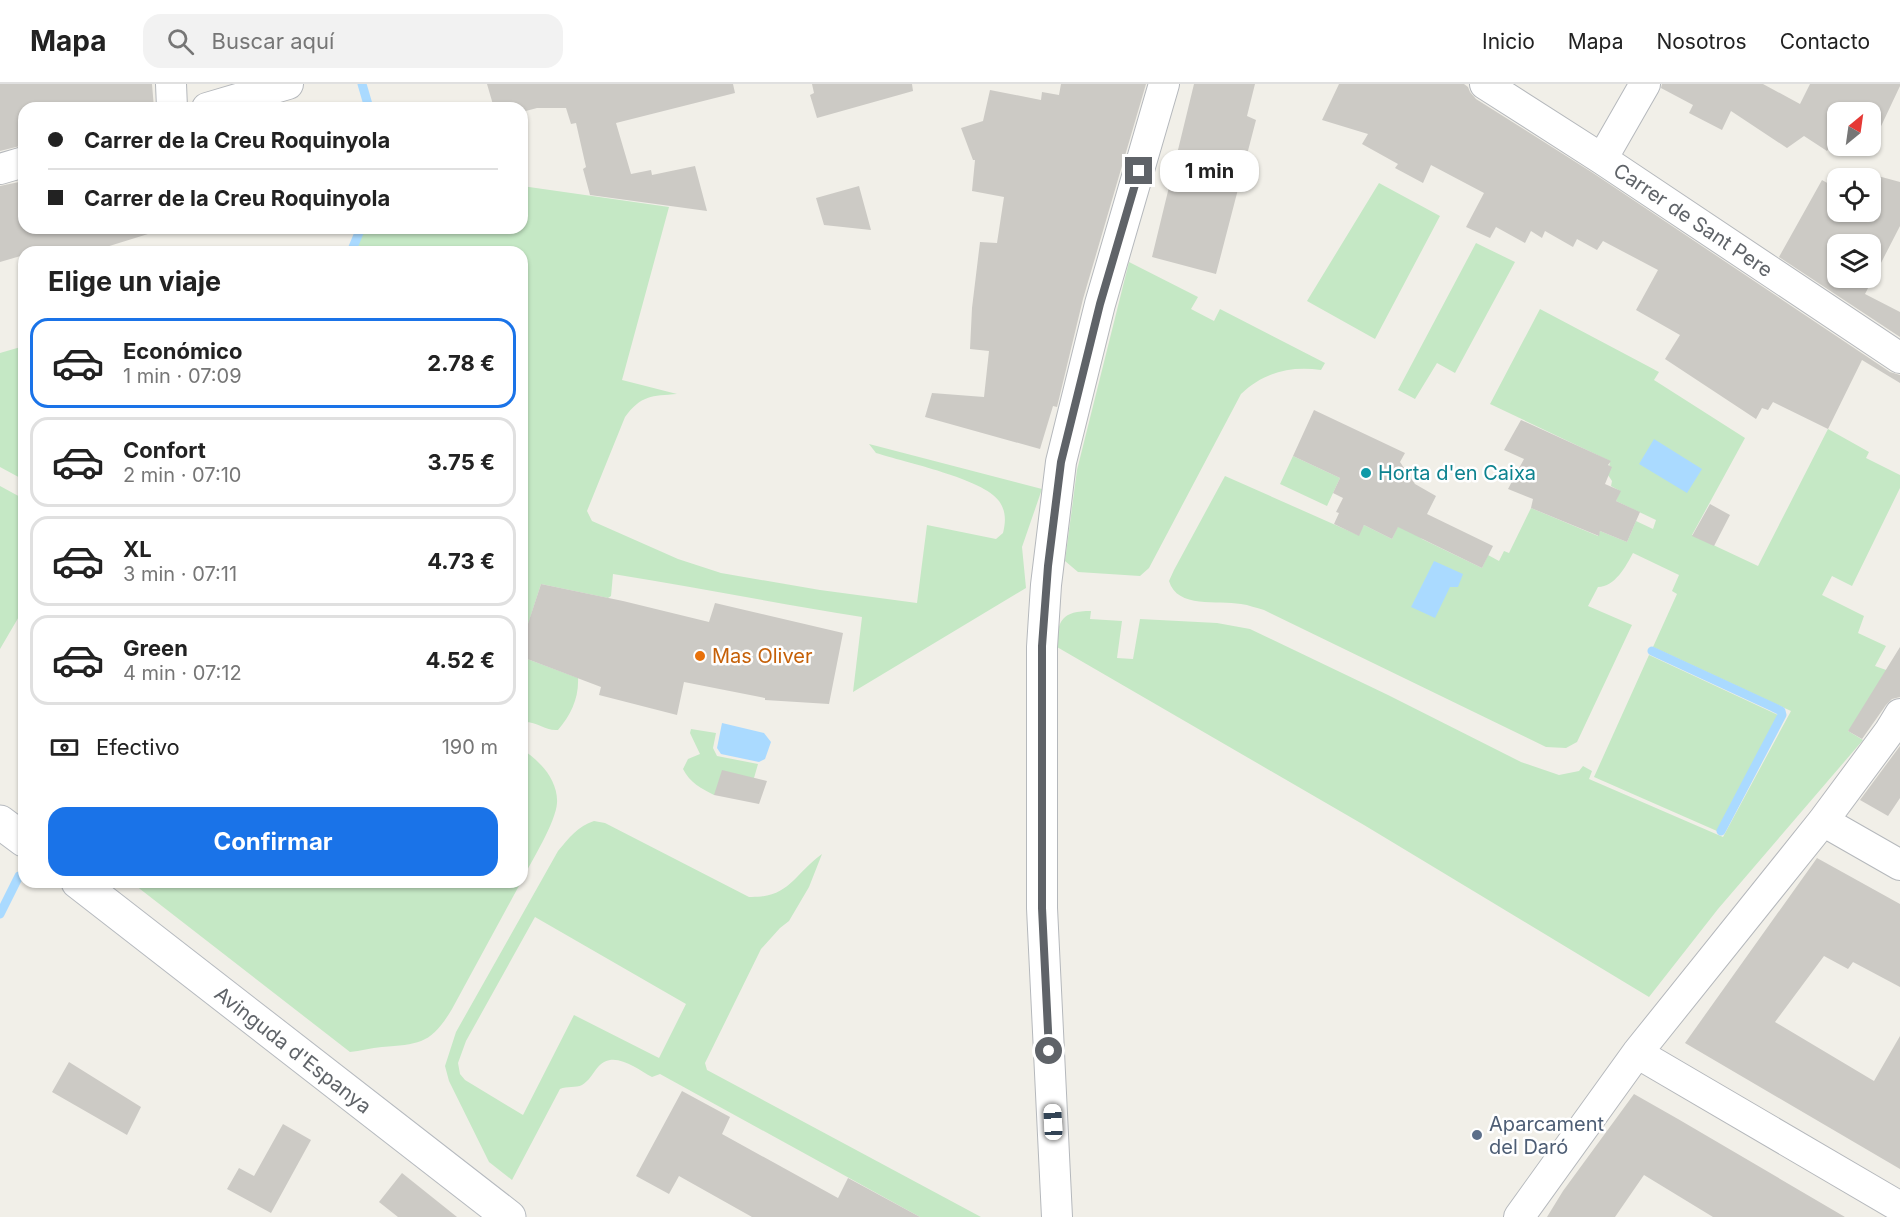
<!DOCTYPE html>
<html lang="es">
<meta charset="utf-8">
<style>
:root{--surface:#fff;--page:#f2f2f2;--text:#222;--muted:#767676;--line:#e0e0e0;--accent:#1a73e8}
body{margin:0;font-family:Inter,sans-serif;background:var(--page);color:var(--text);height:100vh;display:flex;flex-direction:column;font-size:22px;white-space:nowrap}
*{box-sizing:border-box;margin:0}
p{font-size:20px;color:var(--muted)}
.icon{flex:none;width:33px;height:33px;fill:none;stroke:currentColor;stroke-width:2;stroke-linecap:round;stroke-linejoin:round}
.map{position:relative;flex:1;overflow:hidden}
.side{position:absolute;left:18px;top:162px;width:510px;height:642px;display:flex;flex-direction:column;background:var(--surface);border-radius:18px;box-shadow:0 2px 4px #0004}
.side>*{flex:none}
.top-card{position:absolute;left:18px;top:18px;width:510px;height:132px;border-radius:18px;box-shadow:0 2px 4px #0004;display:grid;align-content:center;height:132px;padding:0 30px;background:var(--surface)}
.needle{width:39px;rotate:29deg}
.tools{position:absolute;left:1827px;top:18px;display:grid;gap:12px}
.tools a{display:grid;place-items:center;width:54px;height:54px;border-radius:12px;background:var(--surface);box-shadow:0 2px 4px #0004;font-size:30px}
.end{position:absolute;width:27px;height:27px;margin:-14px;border:8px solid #5f6368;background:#fff;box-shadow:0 0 0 3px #fff}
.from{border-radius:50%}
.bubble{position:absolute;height:42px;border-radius:18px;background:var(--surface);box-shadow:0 2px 4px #0004;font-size:20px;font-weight:700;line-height:42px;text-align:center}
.car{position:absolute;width:18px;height:36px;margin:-18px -9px;border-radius:8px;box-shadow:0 0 4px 2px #0007;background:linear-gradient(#fff 24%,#345 0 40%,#fff 0 76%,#345 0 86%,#fff 0)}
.top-card b{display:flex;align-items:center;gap:21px;height:57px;font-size:22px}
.top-card b+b{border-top:2px solid var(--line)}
.top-card i{width:15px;height:15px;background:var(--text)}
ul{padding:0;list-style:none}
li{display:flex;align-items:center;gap:18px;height:90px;margin:0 12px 9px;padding:0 18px;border:3px solid var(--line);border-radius:18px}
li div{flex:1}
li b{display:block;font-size:22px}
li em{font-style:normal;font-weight:700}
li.current{border-color:var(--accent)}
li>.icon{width:54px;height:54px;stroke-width:1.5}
h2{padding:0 30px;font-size:27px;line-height:72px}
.pay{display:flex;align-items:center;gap:15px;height:66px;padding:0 30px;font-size:22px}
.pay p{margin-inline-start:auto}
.primary-button{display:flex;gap:12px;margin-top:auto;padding:12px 30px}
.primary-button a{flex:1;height:69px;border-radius:18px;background:var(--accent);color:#fff;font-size:24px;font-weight:700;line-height:69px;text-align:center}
header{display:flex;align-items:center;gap:36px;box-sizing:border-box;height:84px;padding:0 30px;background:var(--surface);border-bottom:2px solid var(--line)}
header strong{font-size:28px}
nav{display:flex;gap:33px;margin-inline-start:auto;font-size:21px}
.search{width:420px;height:54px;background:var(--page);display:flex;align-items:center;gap:15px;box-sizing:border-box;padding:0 21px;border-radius:18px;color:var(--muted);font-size:22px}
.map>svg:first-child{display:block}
.green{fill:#c5e8c5;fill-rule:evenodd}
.water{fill:#aadaff}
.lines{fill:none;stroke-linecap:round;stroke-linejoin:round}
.stream{stroke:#aadaff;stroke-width:9}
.building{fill:#cccac5;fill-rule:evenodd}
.street-casing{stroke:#b5b8bc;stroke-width:32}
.secondary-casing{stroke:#b6babf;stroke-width:35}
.street{stroke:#fff;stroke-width:30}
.secondary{stroke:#fff;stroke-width:33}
.route{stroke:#5f6368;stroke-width:8}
.culture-dot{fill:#0f9aa8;stroke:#fff;stroke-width:2}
.food-dot{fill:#e8710a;stroke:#fff;stroke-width:2}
.service-dot{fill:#5c6f8a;stroke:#fff;stroke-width:2}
.labels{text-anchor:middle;stroke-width:5;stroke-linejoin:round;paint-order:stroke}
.street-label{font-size:20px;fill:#5f6368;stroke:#fff}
.culture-label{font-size:20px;fill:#0d838f;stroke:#fff;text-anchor:start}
.food-label{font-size:20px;fill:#c56008;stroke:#fff;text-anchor:start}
.service-label{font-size:20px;fill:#4e5e75;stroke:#fff;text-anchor:start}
</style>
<header>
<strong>Mapa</strong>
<div class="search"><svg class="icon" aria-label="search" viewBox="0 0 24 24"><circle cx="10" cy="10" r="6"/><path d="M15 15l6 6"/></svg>Buscar aquí</div>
<nav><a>Inicio</a><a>Mapa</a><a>Nosotros</a><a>Contacto</a></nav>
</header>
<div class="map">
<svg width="1900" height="1133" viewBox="0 0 1900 1133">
<rect width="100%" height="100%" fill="#f1efe8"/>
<path class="green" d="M1379,99L1440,132L1375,255L1307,217Z
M522,102L669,123L622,296L677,310C652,312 641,311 625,333L587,427L592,437L678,475L721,489L820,506L917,519L927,441L996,455L1003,449C1006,437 1006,427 999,417C984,395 904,378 876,369L869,360L1042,405L1022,463L1026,504L853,608L862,533C779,520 696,503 613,490L611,512L608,514L541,500L522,559V168H355L365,144H522Z
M1476,159L1515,178L1455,289L1437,279L1415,315L1398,306Z
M1129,178L1198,213L1191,225L1214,237L1220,225L1325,279L1321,286C1290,282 1264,288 1241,310L1149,484L1140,492L1078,488L1065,477L1077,386Z
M1540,225L1659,288L1654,296L1745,354L1692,451L1758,482L1828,345L1869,368L1866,374L1900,391V404L1852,502L1832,492L1822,511L1864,532L1858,549L1886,562L1875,582L1900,591L1848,647L1863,656L1718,825L1649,913L1364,741L1057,563C1057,536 1062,527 1091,527L1090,535L1122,537L1117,574L1133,575L1140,535L1217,539L1250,545L1388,611L1521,678L1559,691L1579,687L1583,682L1592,687L1589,695L1723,753L1791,627L1653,563L1677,510L1672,507L1679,491L1633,469C1626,482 1615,503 1598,503L1588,522L1632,541L1577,658L1566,664L1546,663L1264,526C1256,524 1249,521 1241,520C1218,516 1177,525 1169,497L1174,486L1225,392L1358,451L1364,441L1392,455L1404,429L1422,455L1482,484L1488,471L1499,477L1504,467L1509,469L1531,424L1598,452L1600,447L1627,458L1636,437L1653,445L1656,436L1616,417L1620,407L1611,402L1612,397L1608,391L1610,377L1490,320Z
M24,262V396L0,383V269Z
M1293,372L1340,394L1327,422L1280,400Z
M0,402L24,415V430L18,441L24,445V524L0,565Z
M1649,571L1778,631L1717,747L1594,693Z
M522,573L578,594C579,614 571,631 558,646C544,647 538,637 522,638Z
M691,645L716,649L713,664L717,672L758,680L754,694L714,711C701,704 690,699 683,685L688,675L700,670L690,649Z
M522,666C529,669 535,675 541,681C550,690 558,705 557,719C556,738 531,778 522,796Z
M594,737L605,739L749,813C790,814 793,791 822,770L809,803L789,837L780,844L761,865L705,979L707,986L981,1133H920L660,990L652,993C637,985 613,965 598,983C593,989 589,997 582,1001C576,1004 567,1002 560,1005L512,1096L489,1078L449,997L445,982L456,948L558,767C569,754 578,742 594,737ZM535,833L686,920L659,974L574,931L523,1031L465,996L460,990L458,979L466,957Z
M131,798H521L452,925C431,960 420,960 382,963C371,964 360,967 350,968Z"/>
<path class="water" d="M1654,355L1702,385L1687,409L1639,380Z
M1434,477L1463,490L1458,503H1450L1435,534L1411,523Z
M722,639L764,649L771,658L765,675L759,678L721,670L717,664Z"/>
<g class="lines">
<path class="stream" d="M362,0L369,24
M351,168L361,144
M1652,567L1773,623L1781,627L1782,631L1721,747
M0,830L19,792"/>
</g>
<path class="building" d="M0,0H152L154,24H24V61L0,67Z
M487,0H733L735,9L616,39L631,90L651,86L652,91L695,82L707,127L590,111L583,85L586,83L576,39L571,40L566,24H537L522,28V24H494Z
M812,0H912L913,7L817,34L810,11L814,9Z
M1061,0H1146L1083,215L1057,323L1053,322L1040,365L925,333L932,309L984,313L989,267L970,265L972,224L980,158L997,159L1004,113L972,107L975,76H973L961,44L983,37L990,6L1041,16L1042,8L1059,11Z
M1194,0H1255L1247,32L1256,36L1216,190L1152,173Z
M1339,0H1464L1468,3L1470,8L1476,15L1593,89L1890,288L1900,291V299L1862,276L1828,345L1773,318L1768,326L1762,324L1756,335L1665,275L1680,251L1636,226L1658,186L1603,157L1597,166L1577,155L1573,163L1545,147L1542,154L1531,147L1525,159L1496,143L1490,154L1466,143L1484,109L1431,81L1423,99L1395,84L1398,80L1362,60L1368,50L1322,36Z
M1662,0H1763L1800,20L1810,0H1900V2L1875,55L1870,54V28H1838V50L1827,67L1804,52L1787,64L1731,27L1722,46L1689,29L1693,21L1661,4Z
M1878,92L1900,98V142L1865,210L1900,228V253L1779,173L1822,96L1838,105V128H1870V102ZM1838,160H1870V194H1838Z
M19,98L24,117V144H147L148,150L90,168H24V171L0,178V102Z
M859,102L871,146L824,141L816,114Z
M1314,326L1405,369L1400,378L1415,400L1436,412L1427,430L1493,462L1482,484L1398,443L1392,455L1364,441L1359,452L1334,440L1339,429L1336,428L1343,414L1333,409L1340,394L1293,372Z
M1521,336L1611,377L1608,381L1612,383L1605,400L1621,407L1616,417L1640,428L1627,458L1600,447L1599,452L1531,424L1533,415L1508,405L1524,375L1504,366Z
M1710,420L1730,431L1714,462L1692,452Z
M541,500L623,517L709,538L715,519L843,549L829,620L765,616V614L684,598L677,631L599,611L601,603L522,573V558Z
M1900,563V613L1892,615L1886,621L1862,655L1848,647Z
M1900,662V714L1888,732L1860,716Z
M722,686L767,697L759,720L714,711Z
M1817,774L1900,820V903L1853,878L1848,885L1824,872L1775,938L1874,997L1900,952V1085L1685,959Z
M69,978L141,1023L127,1051L52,1008Z
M682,1007L730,1033L722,1050L838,1114L848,1094L920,1133H752L679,1092L669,1110L636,1092Z
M1634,1010L1678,1035L1845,1133H1713L1644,1091L1615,1133H1547L1563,1107Z
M283,1040L311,1056L271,1129L227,1105L239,1084L254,1092Z
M402,1089L457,1133H398L379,1118Z"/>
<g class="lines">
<g class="street-casing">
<path id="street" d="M171,0L172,24
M1485,0L1602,75L1900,274
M207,24L288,0
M1602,75L1645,0
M0,85L24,78
M1823,737L1900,781
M1637,969L1900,1123
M1057,1133L1042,824V563L1046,501L1061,378L1100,220L1164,0
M1519,1133L1637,969L1823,737L1889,648L1900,630"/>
</g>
<g class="secondary-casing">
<path id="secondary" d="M0,738L24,756
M78,798L509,1133"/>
</g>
<use href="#street" class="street"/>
<use href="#secondary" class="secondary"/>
</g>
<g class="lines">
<path class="route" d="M1049,967L1042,824V562L1048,482L1061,378L1100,220L1139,87"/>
</g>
<circle class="culture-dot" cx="1366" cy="389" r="6"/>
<circle class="food-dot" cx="700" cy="572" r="6"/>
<circle class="service-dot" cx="1477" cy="1051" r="6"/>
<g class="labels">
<g class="street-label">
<text transform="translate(1693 136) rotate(34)" y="7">Carrer de Sant Pere</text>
<text transform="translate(293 966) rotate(38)" y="7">Avinguda d'Espanya</text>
</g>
<g class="culture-label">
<text x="1378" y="396">Horta d'en Caixa</text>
</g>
<g class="food-label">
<text x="712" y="579">Mas Oliver</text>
</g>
<g class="service-label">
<text x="1489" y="1047">Aparcament<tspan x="1489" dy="23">del Daró</tspan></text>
</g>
</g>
</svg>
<div class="tools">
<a><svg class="needle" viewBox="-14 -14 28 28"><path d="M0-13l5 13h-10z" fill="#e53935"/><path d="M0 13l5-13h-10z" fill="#767676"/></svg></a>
<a><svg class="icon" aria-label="locate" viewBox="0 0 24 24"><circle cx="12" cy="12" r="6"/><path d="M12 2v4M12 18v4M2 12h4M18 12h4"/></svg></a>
<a><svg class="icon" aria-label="layers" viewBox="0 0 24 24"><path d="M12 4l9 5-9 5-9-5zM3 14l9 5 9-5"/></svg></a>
</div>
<i class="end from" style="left:1049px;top:967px"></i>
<i class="end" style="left:1139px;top:87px"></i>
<div class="bubble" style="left:1160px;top:66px;width:99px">1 min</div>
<i class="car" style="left:1053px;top:1038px;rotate:357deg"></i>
<div class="top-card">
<b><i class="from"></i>Carrer de la Creu Roquinyola</b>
<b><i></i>Carrer de la Creu Roquinyola</b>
</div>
<section class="side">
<h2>Elige un viaje</h2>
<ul>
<li class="current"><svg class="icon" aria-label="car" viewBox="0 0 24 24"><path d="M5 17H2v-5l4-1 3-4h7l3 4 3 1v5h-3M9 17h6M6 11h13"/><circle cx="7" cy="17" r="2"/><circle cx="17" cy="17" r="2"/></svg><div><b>Económico</b><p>1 min · 07:09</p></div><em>2.78 €</em></li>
<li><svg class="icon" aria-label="car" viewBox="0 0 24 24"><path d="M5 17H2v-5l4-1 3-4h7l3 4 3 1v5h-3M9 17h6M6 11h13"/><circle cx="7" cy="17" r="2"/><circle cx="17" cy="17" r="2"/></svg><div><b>Confort</b><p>2 min · 07:10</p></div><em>3.75 €</em></li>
<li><svg class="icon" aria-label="car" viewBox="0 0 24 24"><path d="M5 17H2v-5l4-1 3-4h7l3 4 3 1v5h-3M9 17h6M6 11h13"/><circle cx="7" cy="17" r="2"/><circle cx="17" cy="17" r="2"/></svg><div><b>XL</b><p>3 min · 07:11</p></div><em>4.73 €</em></li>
<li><svg class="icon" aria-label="car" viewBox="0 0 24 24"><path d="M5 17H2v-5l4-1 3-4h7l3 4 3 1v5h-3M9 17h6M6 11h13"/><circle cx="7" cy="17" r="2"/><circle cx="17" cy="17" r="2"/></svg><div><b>Green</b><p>4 min · 07:12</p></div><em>4.52 €</em></li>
</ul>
<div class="pay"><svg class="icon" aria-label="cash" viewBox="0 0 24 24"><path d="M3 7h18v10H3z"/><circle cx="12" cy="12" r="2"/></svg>Efectivo<p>190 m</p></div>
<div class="primary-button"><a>Confirmar</a></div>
</section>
</div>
